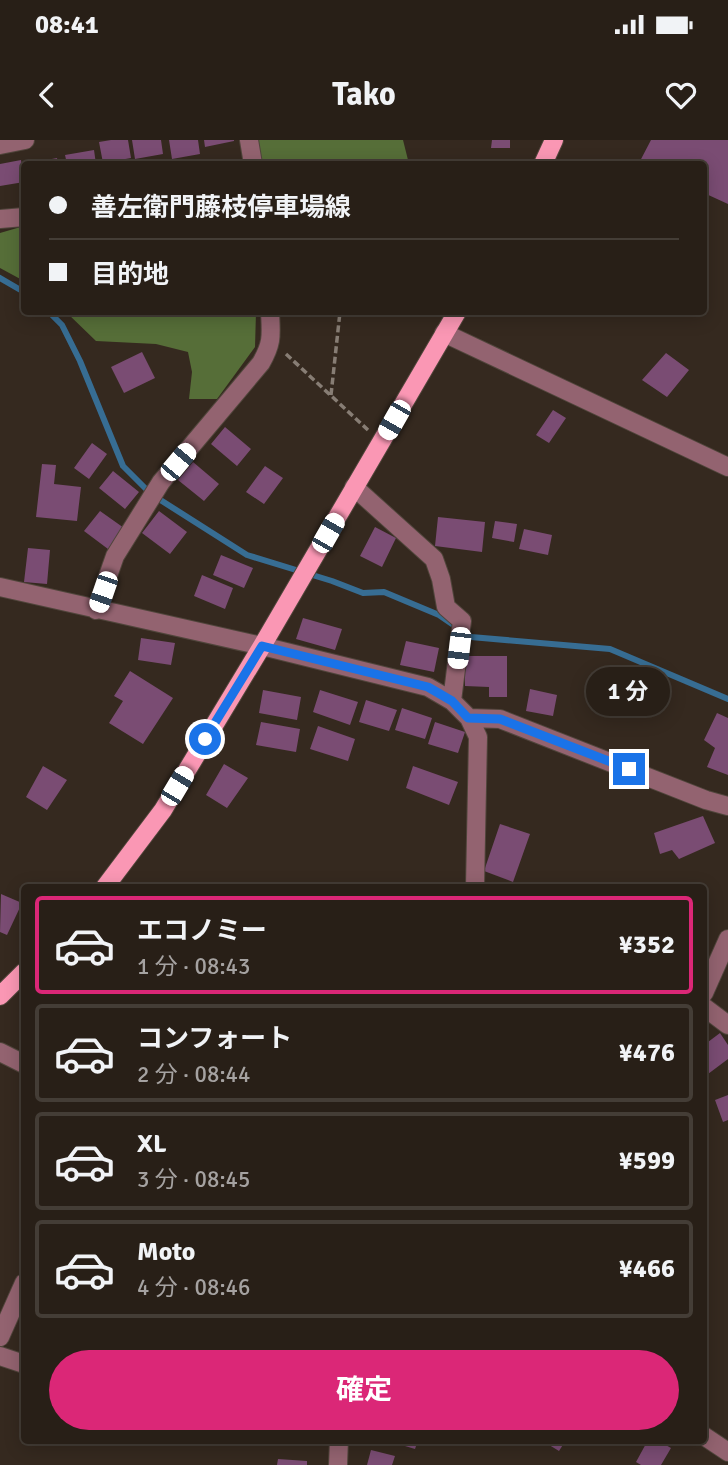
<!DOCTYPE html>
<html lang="ja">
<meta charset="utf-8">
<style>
:root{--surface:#281f17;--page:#302720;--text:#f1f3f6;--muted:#a5a2a1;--line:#443d36;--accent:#db2777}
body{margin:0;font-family:Signika,"Noto Sans JP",sans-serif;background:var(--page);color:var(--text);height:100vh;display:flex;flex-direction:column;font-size:26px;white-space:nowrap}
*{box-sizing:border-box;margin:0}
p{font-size:23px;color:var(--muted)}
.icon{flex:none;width:38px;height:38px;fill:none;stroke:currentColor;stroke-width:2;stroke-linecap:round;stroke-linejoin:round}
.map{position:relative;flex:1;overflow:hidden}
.drawer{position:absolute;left:21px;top:744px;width:686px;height:560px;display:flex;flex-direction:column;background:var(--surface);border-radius:7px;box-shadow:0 4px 18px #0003,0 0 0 2px var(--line)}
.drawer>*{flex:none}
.guide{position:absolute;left:21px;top:21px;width:686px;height:154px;border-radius:7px;box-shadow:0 4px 18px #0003,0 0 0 2px var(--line);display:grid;align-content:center;height:154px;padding:0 28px;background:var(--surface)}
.end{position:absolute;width:32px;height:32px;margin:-16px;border:9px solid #1a73e8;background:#fff;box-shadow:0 0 0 4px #fff}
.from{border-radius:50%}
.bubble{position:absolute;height:49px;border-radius:24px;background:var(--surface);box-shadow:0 4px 18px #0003,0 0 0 2px var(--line);font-size:23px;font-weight:700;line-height:49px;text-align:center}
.car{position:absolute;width:21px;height:42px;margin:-21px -10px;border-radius:9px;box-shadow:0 0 5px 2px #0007;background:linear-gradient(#fff 24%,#345 0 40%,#fff 0 76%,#345 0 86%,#fff 0)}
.guide b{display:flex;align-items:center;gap:24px;height:66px;font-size:26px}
.guide b+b{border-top:2px solid var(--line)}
.guide i{width:18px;height:18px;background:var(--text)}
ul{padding:12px 0 0;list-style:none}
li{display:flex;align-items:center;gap:21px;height:98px;margin:0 14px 10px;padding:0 14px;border:4px solid var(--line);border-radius:7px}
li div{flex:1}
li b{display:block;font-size:26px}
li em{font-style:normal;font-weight:700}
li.current{border-color:var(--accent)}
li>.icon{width:63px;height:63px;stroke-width:1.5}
.primary-button{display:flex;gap:14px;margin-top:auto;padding:14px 28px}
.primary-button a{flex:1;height:80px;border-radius:42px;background:var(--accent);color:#fff;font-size:28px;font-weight:700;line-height:80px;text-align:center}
.status{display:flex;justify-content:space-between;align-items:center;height:49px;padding:0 35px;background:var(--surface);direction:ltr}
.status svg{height:19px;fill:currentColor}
header{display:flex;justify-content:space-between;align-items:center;height:91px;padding:0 28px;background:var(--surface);font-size:32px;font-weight:700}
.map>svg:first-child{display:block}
.forest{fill:#566e38}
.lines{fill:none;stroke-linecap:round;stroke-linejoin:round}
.stream{stroke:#376d93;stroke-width:6}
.building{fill:#7a4c73}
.minor-casing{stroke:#50453b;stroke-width:20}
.major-casing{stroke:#50453b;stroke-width:20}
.path{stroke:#877d74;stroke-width:3.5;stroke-dasharray:7 3.5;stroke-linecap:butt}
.minor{stroke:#936370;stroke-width:18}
.major{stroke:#fa97b4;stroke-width:18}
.route{stroke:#1a73e8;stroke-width:9}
</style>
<div class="status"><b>08:41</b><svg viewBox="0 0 49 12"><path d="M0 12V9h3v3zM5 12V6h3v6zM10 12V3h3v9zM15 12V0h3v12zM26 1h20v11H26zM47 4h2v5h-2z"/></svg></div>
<header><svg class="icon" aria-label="back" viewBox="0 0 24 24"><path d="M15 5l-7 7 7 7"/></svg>Tako<svg class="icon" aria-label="heart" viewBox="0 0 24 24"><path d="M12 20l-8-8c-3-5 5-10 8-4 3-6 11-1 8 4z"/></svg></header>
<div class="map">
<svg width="728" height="1325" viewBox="0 0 728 1325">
<rect width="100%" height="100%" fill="#35291f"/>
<path class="forest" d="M258,0H403L409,24C397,24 340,21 333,24H260Z
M24,86V141L0,128V93Z
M66,172H256L255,207L217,259H189L192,232L188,212L156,204L96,201Z"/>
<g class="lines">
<path class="stream" d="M0,138L24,152
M49,172L62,185L80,221L123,326L151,354L247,415L332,441L363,453L384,452L439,475L471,497L610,509L728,559"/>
</g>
<path class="building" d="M111,0H128L131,18L103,23L99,2Z
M132,0H161L163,14L135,19Z
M169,0H198L200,14L172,19Z
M204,0H234V1L205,7Z
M492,0H510V8H491Z
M651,0H728V64L704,53V24L639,23Z
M94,10L96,24H67L65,15Z
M57,18L58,24H32L31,23Z
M21,20L24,42L0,46V24Z
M142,212L155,238L124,253L111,227Z
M666,213L689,230L667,257L642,240Z
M553,270L566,278L549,303L536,295Z
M225,287L251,309L237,326L211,304Z
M92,303L107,314L89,339L74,328Z
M193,322L219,344L204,361L178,340Z
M42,324L56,325L54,344L81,347L77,381L36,377Z
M265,326L283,338L264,364L246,352Z
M113,331L139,352L125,369L99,348Z
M100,371L124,388L108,409L84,391Z
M159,371L187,392L170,414L142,393Z
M438,377L485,382L482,412L435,406Z
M495,381L517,384L514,402L492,398Z
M375,387L396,398L382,427L360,416Z
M524,389L552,395L548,415L519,409Z
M28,408L50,410L47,444L24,442Z
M221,415L253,428L244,448L213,435Z
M202,435L233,448L225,469L194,456Z
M303,478L342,489L335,510L296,499Z
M141,498L175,503L171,525L138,520Z
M406,501L439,508L434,532L400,525Z
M465,516H507V557H489V547L465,546Z
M130,531L173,558L143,604L109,583L123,561L114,556Z
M530,549L557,555L553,576L526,571Z
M263,550L301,557L297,580L259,573Z
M320,550L358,562L350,585L313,572Z
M366,560L397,570L389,591L359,582Z
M402,568L432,578L425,599L395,590Z
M717,573L728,578V635L707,627L715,608L704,600Z
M261,582L300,589L296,612L256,605Z
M435,582L465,592L458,613L428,604Z
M318,586L355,599L348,621L310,609Z
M224,624L248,638L227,668L206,655Z
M43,626L67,640L47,670L26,657Z
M413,626L458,642L449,665L406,648Z
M703,676L715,703L679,719L672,710L660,714L654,693Z
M500,684L530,694L513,742L484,731Z
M1,754L22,763L7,795L0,792Z
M720,893L728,905V919L704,937V905Z
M728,955V980L723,982L715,960Z
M385,1300H418L415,1309Z
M541,1300H566L559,1311Z
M648,1300H657L671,1308L661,1325H641L636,1322Z
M371,1310L395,1316L392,1325H367Z
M278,1319L307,1321V1325H277Z"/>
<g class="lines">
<g class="minor-casing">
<path id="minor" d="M249,0L253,24
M0,5L25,0
M0,79L24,77
M444,193L728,327
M354,347L434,419L441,439L446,467L462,481L452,561
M0,447L262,506L428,547L452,561L469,578L500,579L706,660L728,666
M96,470L115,416L161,342L261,223C273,202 271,195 270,172
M469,578L478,597L475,747
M704,853L728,799
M704,867L728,885
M0,912L24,924
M0,1197L24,1143
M0,1216L24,1224
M704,1296L728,1312
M338,1325L339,1300"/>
</g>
<g class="major-casing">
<path id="major" d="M543,24L554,0
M105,747L163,670L262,506L457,172
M0,856L24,832"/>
</g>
<path class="path" d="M286,214L368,290
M331,255L340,172"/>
<use href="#minor" class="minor"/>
<use href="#major" class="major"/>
</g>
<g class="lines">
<path class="route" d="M205,599L262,506L428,547L452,561L468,578L500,579L629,629"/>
</g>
</svg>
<i class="end from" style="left:205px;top:599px"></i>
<i class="end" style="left:629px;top:629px"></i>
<div class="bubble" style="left:586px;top:527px;width:84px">1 分</div>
<i class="car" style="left:394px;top:280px;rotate:210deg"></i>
<i class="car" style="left:178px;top:322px;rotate:40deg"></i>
<i class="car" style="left:328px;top:393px;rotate:30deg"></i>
<i class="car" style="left:103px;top:452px;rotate:199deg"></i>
<i class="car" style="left:459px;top:508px;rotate:187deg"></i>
<i class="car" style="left:177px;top:646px;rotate:31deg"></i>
<div class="guide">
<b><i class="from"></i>善左衛門藤枝停車場線</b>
<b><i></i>目的地</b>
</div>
<section class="drawer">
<ul>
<li class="current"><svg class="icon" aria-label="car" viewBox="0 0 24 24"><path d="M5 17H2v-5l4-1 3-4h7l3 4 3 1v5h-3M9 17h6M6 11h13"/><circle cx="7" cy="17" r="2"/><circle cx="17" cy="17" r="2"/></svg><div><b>エコノミー</b><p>1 分 · 08:43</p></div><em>¥352</em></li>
<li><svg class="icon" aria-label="car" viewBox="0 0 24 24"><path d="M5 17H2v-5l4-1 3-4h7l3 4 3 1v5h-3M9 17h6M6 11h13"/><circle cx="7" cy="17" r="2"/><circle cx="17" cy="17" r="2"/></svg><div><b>コンフォート</b><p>2 分 · 08:44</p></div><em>¥476</em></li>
<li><svg class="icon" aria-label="car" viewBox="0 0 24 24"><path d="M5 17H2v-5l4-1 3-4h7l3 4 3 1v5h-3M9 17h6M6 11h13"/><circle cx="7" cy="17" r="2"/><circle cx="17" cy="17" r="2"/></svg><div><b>XL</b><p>3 分 · 08:45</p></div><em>¥599</em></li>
<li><svg class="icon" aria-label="car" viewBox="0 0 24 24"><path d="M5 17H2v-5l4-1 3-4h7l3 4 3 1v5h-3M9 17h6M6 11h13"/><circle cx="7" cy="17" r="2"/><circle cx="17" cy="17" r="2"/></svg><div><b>Moto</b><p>4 分 · 08:46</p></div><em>¥466</em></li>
</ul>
<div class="primary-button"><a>確定</a></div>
</section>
</div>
